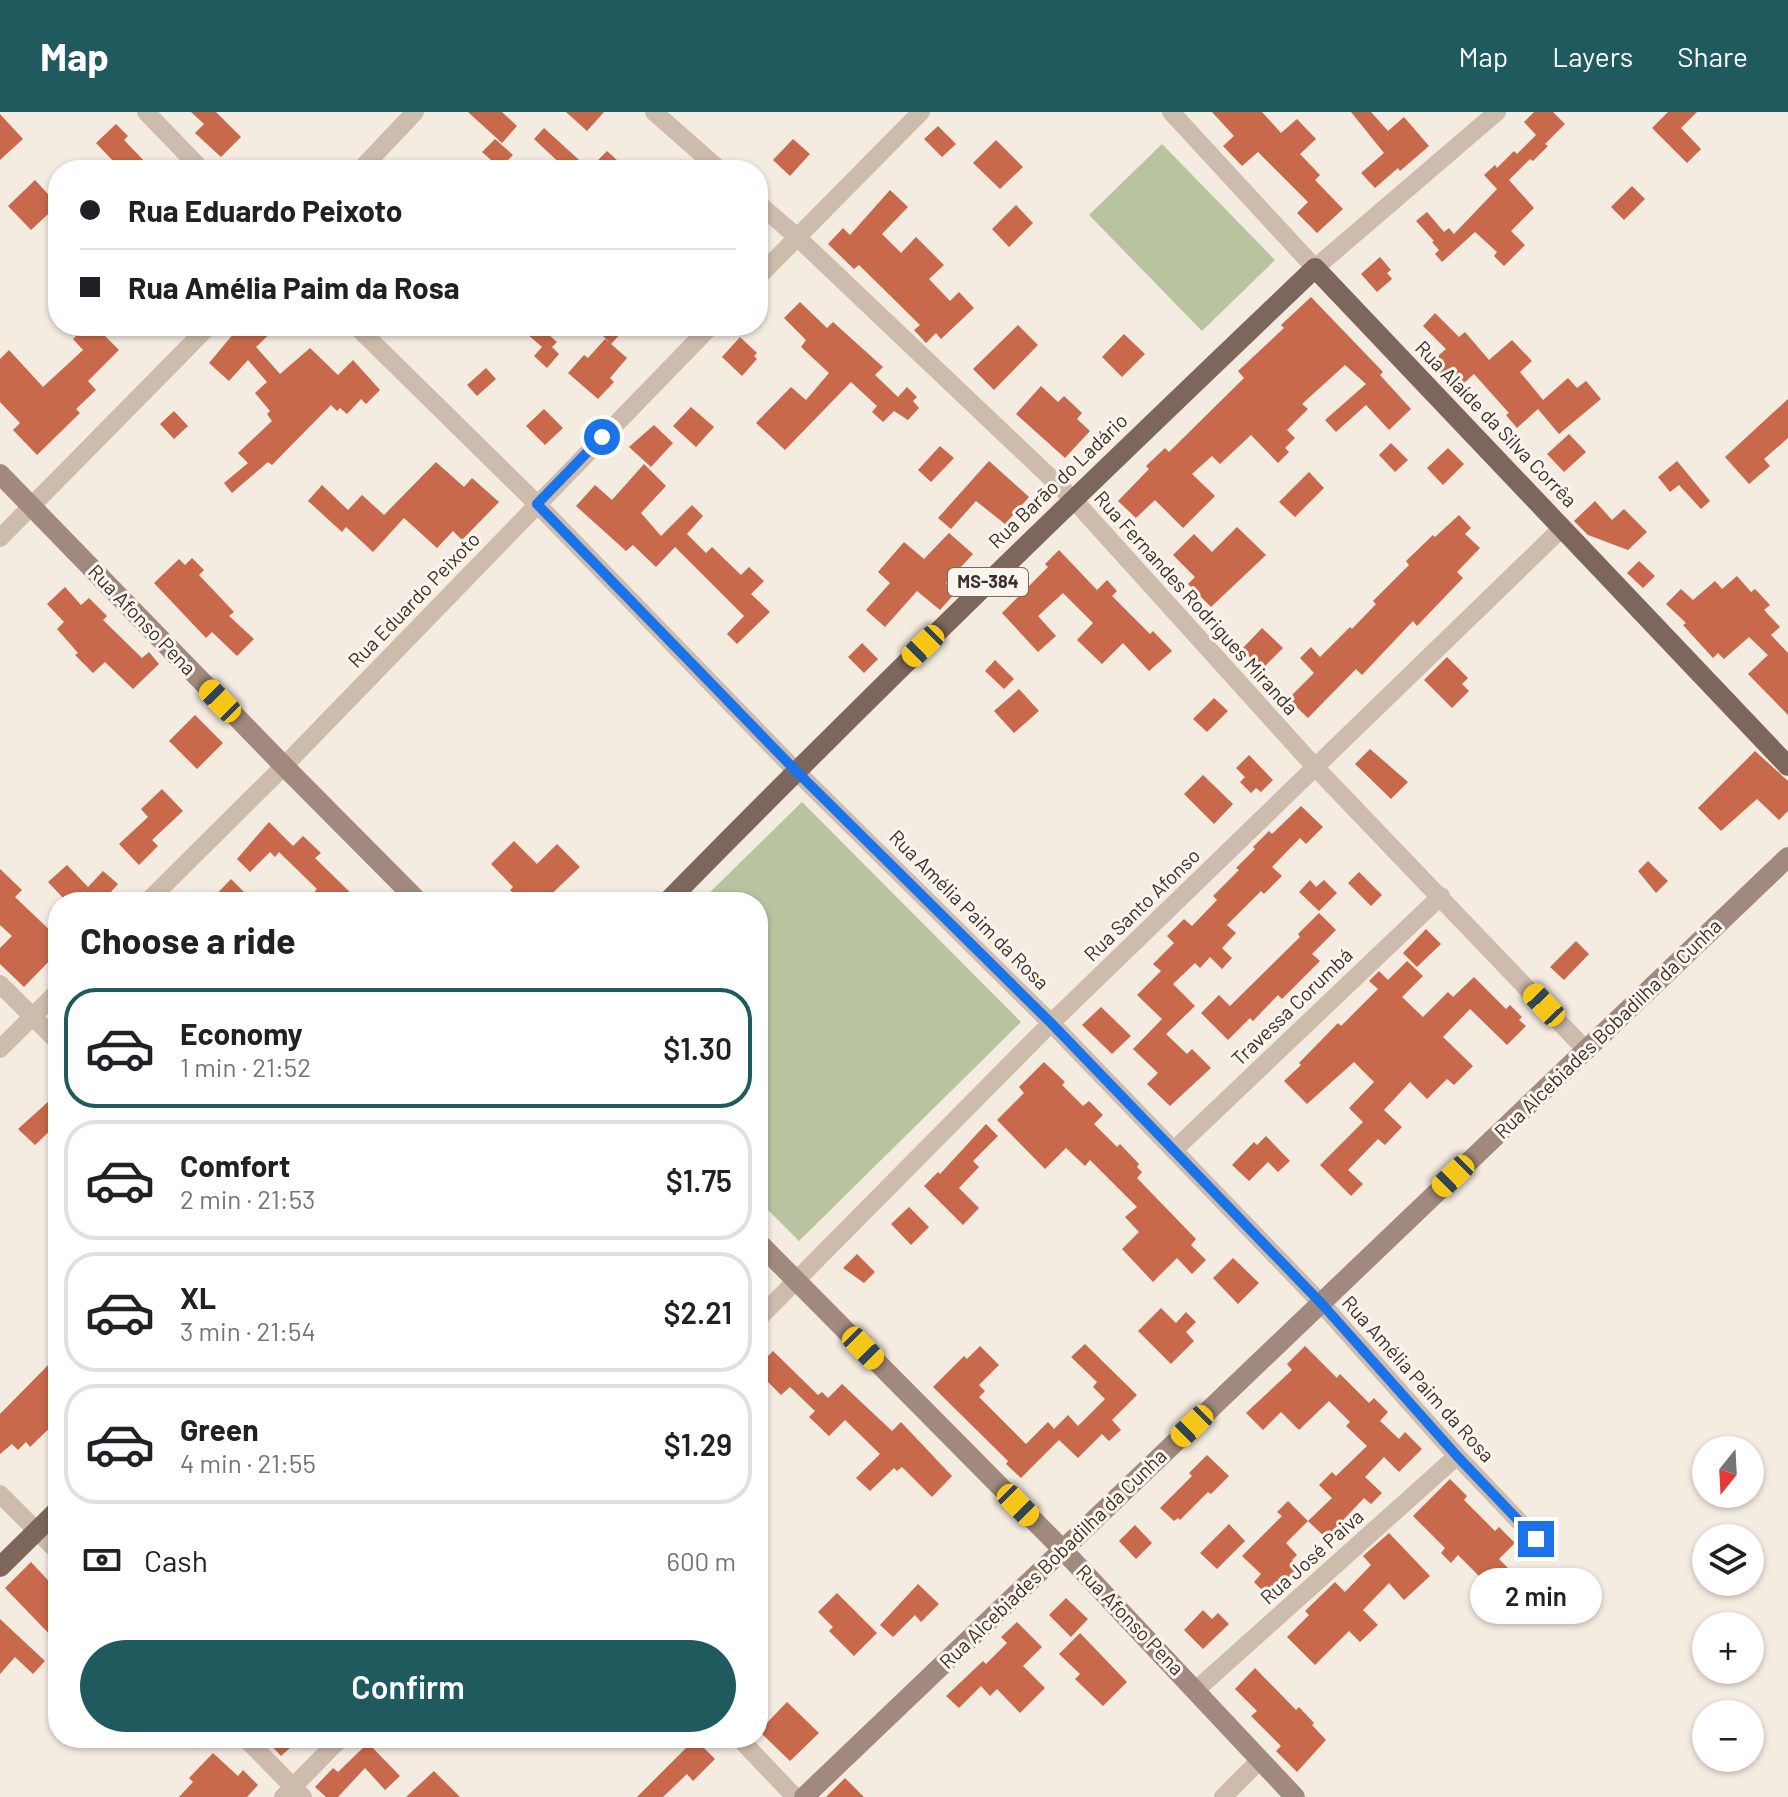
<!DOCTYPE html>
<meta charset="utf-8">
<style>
:root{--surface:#fff;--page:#f6f6f6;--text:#202124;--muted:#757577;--line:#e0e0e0;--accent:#1f5a5e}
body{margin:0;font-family:Barlow,sans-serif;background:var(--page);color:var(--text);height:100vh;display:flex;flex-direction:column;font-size:30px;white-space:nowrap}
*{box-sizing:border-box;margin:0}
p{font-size:26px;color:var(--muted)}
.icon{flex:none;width:44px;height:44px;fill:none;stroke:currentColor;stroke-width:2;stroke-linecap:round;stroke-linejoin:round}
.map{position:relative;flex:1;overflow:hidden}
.details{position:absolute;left:48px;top:780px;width:720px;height:856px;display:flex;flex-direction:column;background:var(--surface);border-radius:32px;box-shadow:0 2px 6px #0004}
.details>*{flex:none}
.hud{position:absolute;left:48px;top:48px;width:720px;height:176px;border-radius:32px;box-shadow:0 2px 6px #0004;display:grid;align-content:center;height:176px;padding:0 32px;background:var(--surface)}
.needle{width:52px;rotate:198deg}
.fabs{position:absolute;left:1692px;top:1324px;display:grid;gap:16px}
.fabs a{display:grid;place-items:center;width:72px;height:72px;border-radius:50%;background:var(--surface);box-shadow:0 2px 6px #0004;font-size:40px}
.end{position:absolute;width:36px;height:36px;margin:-18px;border:10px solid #1a73e8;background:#fff;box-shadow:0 0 0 4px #fff}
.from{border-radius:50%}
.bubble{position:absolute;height:56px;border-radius:28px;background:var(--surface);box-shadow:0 2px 6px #0004;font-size:26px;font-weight:600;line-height:56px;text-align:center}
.car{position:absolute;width:24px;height:48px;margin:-24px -12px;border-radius:10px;box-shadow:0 0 6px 2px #0007;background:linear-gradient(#f5c518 24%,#345 0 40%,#f5c518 0 76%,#345 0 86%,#f5c518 0)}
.hud b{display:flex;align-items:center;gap:28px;height:76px;font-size:30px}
.hud b+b{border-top:2px solid var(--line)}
.hud i{width:20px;height:20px;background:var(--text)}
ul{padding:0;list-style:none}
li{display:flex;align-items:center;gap:24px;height:120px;margin:0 16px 12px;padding:0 16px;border:4px solid var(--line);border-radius:32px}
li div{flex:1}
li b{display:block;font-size:30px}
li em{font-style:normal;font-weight:600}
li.selected{border-color:var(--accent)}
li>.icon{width:72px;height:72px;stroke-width:1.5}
h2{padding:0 32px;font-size:36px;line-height:96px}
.pay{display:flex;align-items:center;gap:20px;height:88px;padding:0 32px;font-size:30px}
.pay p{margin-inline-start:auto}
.cta{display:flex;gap:16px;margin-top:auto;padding:16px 32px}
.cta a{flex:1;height:92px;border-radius:48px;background:var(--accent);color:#fff;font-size:32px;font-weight:600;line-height:92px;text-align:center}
header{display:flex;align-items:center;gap:48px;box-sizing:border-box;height:112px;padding:0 40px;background:var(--accent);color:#fff}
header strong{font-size:38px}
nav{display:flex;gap:44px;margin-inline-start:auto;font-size:28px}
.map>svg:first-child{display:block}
.green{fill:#b8c4a0}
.building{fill:#c8694b}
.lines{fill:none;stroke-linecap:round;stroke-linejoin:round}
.street{stroke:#cdbbac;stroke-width:18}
.secondary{stroke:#a18a7d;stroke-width:20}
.primary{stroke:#7d675c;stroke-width:20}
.route{stroke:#1a73e8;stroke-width:10}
.labels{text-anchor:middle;stroke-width:6;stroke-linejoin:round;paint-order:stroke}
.shield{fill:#fbf5ee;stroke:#756b66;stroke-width:2}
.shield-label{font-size:18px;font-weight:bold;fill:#3b302b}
.street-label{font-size:20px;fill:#3b302b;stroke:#fbf5ee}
</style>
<header>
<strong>Map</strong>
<nav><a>Map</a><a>Layers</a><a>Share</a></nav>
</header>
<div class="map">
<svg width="1788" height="1685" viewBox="0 0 1788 1685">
<rect width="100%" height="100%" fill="#f4ebe1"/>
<path class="green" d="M1162,32L1275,148L1202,219L1089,103Z
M802,690L1021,910L799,1129L758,1088V790H700Z"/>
<path class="building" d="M191,0H216L241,25L221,45L195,21L204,12Z
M468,0H502L517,14L502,31Z
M566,0H604L587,19Z
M1212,0H1262L1281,21L1297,7L1316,27L1300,42L1320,63L1315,68L1343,97L1317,121L1297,101L1308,90L1258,40L1242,54L1223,34L1234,24Z
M1351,0H1371L1388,19L1404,5L1429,34L1400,59L1398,56L1375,76L1361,61L1384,41Z
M1534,0H1553L1565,12L1545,32L1548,34L1533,49L1530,47L1509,68L1534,96L1511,119L1525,133L1504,154L1494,144L1497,140L1475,120L1442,150L1435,142L1439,138L1432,130L1434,129L1416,109L1427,100L1444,120L1449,116L1454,122L1497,77L1484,63L1495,53L1497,56L1514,39L1517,42L1536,23L1524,10Z
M1668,0H1697L1681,16L1701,37L1687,51L1652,16Z
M0,2L23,27L0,48Z
M116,12L128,24L124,28L153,58H107L115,51L96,31Z
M938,14L956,32L942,45L924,27Z
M544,16L589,57L607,39L618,49L609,58H567L534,27Z
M495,27L513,43L500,56L482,40Z
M793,27L810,42L790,64L773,48Z
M996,28L1023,55L1000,77L973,51Z
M35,68L58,93L31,118L8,94Z
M1632,74L1645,87L1624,108L1611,95Z
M890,78L908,95L882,122L901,141L916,125L944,153L929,167L950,189L959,180L974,196L941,227L936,221L926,231L914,218L920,213L859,153L854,157L828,132L843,116L850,123Z
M1016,93L1033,111L1009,135L992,117Z
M1380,145L1391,158L1387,161L1392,167L1377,180L1361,162Z
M1311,185L1383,260L1380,263L1411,297L1389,318L1366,293L1336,320L1325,308L1366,272L1345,253L1302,292L1308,297L1287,318L1295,326L1285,336L1289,340L1278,351L1251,323L1220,352L1212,344L1192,362L1215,384L1183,416L1155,388L1136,406L1118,389L1149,357L1146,354L1165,336L1169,340L1244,266L1238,259L1284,216L1281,213Z
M800,190L827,216L833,210L883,255L875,263L898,285L907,275L917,285L913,289L919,296L908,308L894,299L883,310L872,300L877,294L851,270L785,338L756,311L791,275L806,288L829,261L801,235L806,228L784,206Z
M1435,201L1459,225L1465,220L1489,248L1512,228L1532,249L1520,260L1543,288L1568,266L1577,276L1586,269L1601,287L1559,322L1538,297L1517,316L1506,303L1509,301L1474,262L1455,279L1430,251L1446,237L1423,214Z
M1018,213L1038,233L994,278L973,257Z
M86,214H95L119,238L88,269L96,278L76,297L80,301L37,343L13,318L20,311L0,290V247L9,238L43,275L83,238L73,227Z
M240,214H278L256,235L280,262L310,236L338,263L353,248L380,278L366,292L361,287L347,302L340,296L337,299L331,293L272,353L268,350L232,381L224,371L248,351L238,341L272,309L267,302L270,299L255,281L267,270L248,248L229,269L209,251Z
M518,214H539L557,230L552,235L559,242L547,256L534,244L542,235Z
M593,214H628L611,232L627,246L610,266L614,270L598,287L568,261L584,243L588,246L605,227L610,231Z
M1124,222L1145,242L1122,265L1102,245Z
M740,225L757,241L754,244L757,247L742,264L722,245Z
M486,256L496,267L477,284L467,273Z
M1041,274L1058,290L1064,284L1082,301L1077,307L1090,319L1065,346L1016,302Z
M1788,287V326L1764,347L1770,354L1749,372L1725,345Z
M691,295L714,315L696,335L673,314Z
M544,297L563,316L545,333L526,314Z
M174,299L188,314L174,327L160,312Z
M654,313L673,331L651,355L629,335Z
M1569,322L1586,340L1564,360L1547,342Z
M1391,331L1408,348L1395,360L1379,343Z
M940,334L954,346L931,370L918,358Z
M1448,336L1464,352L1443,373L1427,356Z
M989,349L1029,385L1005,412L976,389L951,417L938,406Z
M1677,349L1710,389L1701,397L1679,373L1670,380L1658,365Z
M436,350L464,375L472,366L499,390L462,428L453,419L437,436L404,406L373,440L346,415L342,420L308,389L322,373L348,398L362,383L384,403Z
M644,352L666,374L641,401L661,424L692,393L703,404L687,422L706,441L712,435L741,463L749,455L764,469L751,482L770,500L737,532L727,522L744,504L675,435L656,455L633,433L626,439L576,394L595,373L612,388Z
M1309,360L1324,376L1295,405L1279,390Z
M1595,389L1612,408L1624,397L1647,420L1628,438L1588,423L1574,409Z
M1459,403L1471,416L1465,422L1480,436L1457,460L1463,466L1417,514L1413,509L1362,563L1356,557L1308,606L1288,587L1314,561L1300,546L1311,535L1320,545L1350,515L1352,517L1376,492L1373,489L1409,453L1406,449L1433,423L1435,425Z
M1237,415L1266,443L1211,495L1188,472L1195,465L1173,443L1194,422L1212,440Z
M949,421L973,442L946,471L956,480L940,498L917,479L885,515L866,498L890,471L878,460L904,430L924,447Z
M1059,438L1097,478L1107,468L1117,479L1112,484L1150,522L1153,519L1172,539L1149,559L1123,531L1102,552L1077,528L1093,511L1063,481L1038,504L1056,524L1038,540L1002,501L1048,455L1045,452Z
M192,446L204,458L199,463L234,500L229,504L254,527L237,544L212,520L206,526L154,471L179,447L185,453Z
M1639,449L1655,464L1643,476L1627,461Z
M1737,464L1751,480L1755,477L1770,493L1764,498L1780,515L1771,523L1788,541V603L1748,562L1768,543L1749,525L1724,547L1718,541L1713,546L1683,513L1686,511L1666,492L1681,477L1693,488L1715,469L1722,477Z
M65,475L81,493L89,486L107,504L103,508L142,546L149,540L159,552L133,577L105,550L93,561L75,543L78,541L57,517L64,510L47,492Z
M1262,516L1283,536L1262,557L1242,537Z
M862,531L878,547L864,561L848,545Z
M1447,545L1468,566L1462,572L1469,579L1452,596L1424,568Z
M995,548L1014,567L1004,577L985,559Z
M1019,577L1039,599L1014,621L994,599Z
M1214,586L1228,599L1207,620L1193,607Z
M195,603L223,631L197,657L169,629Z
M1370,637L1408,670L1391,687L1355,652Z
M1755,639L1788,669V699L1779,708L1757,687L1721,719L1698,696Z
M1249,643L1273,668L1261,680L1256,676L1251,681L1240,670L1245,665L1236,656Z
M1203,663L1233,692L1214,712L1184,682Z
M162,677L183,699L152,728L158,734L139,753L119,732L148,705L141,697Z
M1301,694L1323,715L1306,732L1300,726L1272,755L1282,764L1264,782L1261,779L1227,813L1236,821L1222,836L1232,846L1222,857L1210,845L1200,856L1195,851L1173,872L1195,894L1166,922L1187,942L1192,937L1211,956L1170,994L1147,972L1158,961L1133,937L1162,907L1137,883L1161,859L1153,852L1174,831L1167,824L1184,807L1192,814L1217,788L1213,784L1239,758L1236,756L1255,737L1253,735L1269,719L1272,722Z
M269,710L293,734L303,724L321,741L315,746L360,790H305L317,777L279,740L275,745L270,740L250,760L237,747Z
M514,729L537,752L557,732L580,755L543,790H522L510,778L513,775L491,752Z
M1648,749L1668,769L1656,781L1638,759Z
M67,753L88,775L103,759L118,772L102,790H67L48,770Z
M0,757L22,778L15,785L58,826V840L24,875L0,852V836L12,824L0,813Z
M1359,760L1382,783L1371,794L1348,771Z
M231,767L254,790H209Z
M1310,768L1316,775L1324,768L1337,781L1319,799L1299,780Z
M1319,801L1336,818L1312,842L1320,849L1282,887L1278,883L1253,909L1250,906L1228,928L1201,901L1219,883L1230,894L1300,825L1298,822Z
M1426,817L1441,832L1417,855L1403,841Z
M1576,829L1589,842L1564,868L1550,855Z
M1407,849L1423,864L1402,885L1423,905L1448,880L1453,885L1474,865L1506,897L1510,893L1522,905L1519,908L1526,914L1507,933L1470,897L1443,925L1473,954L1454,973L1447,967L1427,987L1410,970L1384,998L1402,1015L1385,1033L1378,1027L1348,1058L1363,1072L1351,1084L1320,1053L1363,1010L1349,996L1374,970L1354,950L1307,992L1284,969L1301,953L1299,951L1338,911L1341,914L1378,877L1369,869L1379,859L1388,868Z
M1101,895L1131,924L1112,942L1082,913Z
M1044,950L1065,970L1062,973L1083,994L1089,989L1103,1003L1094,1012L1117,1035L1120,1032L1139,1052L1137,1055L1142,1060L1137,1066L1196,1127L1191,1133L1206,1148L1192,1162L1177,1146L1153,1170L1122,1137L1139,1120L1125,1105L1137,1095L1090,1048L1085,1054L1066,1036L1045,1057L997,1008L1024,981L1019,975Z
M49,989L58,998V1011L35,1033L18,1017Z
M986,1012L998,1024L973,1049L979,1055L959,1076L979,1096L963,1113L924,1074L938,1060L940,1062Z
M1266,1024L1290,1049L1278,1060L1268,1050L1249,1069L1232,1053L1254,1030L1257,1033Z
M909,1095L929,1115L911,1133L891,1112Z
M857,1142L875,1160L864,1171L843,1156Z
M1233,1146L1259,1171L1238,1192L1213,1166Z
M1161,1196L1176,1211L1186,1200L1196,1210L1186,1220L1194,1229L1171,1252L1138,1219Z
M1085,1232L1137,1283L1112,1308L1121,1318L1109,1329L1102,1322L1078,1346L1059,1328L1021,1366L1006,1352L1008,1349L933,1275L964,1244L967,1247L980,1234L999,1253L979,1273L985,1279L979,1285L1026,1332L1048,1310L1054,1317L1068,1303L1078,1314L1105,1287L1093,1275L1097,1270L1071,1245Z
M1305,1234L1337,1266L1340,1262L1369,1291L1374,1286L1388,1300L1380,1309L1399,1327L1405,1320L1422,1337L1399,1360L1384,1345L1365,1365L1382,1381L1371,1392L1364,1386L1326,1426L1308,1409L1332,1386L1319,1373L1332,1360L1336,1364L1367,1334L1346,1314L1350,1310L1329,1289L1299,1318L1281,1300L1263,1318L1246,1301L1292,1258L1287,1252Z
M773,1239L818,1283L822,1280L828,1286L842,1272L892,1319L901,1310L952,1364L932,1385L902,1355L897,1359L894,1356L870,1379L856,1366L880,1342L845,1308L829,1324L809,1305L815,1299L790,1275L781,1283L758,1260V1254Z
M58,1243V1308L30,1335L26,1330L18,1338L12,1332L0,1342V1302Z
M1207,1343L1229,1364L1211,1382L1208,1380L1180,1408L1178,1406L1174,1409L1160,1396L1192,1364L1189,1361Z
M1450,1367L1467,1384L1464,1388L1495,1419L1499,1415L1515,1431L1499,1447L1512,1460L1506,1465L1510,1470L1488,1488L1477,1475L1484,1469L1458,1443L1451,1451L1441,1441L1445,1436L1413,1404Z
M1288,1389L1308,1409L1286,1431L1297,1443L1292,1448L1299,1455L1269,1485L1254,1470L1261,1462L1242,1444L1282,1404L1277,1400Z
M1229,1412L1245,1429L1217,1457L1200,1441Z
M1135,1413L1152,1431L1136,1447L1119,1429Z
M1389,1421L1430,1464L1404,1488L1389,1471L1363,1498L1378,1513L1360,1530L1349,1519L1315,1553L1287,1525L1309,1503L1305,1499L1335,1470L1345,1480L1371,1453L1363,1444Z
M31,1450L58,1479V1531L5,1476Z
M918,1472L939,1492L921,1510L915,1503L893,1525L880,1513Z
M837,1481L877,1521L854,1544L829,1519L833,1515L818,1500Z
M1066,1486L1088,1507L1071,1525L1049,1503Z
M1203,1498L1212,1507L1218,1501L1229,1512L1203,1537L1184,1518Z
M0,1507L45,1549L33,1562L15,1545L0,1562Z
M1017,1510L1042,1535L1023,1554L1045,1576L1020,1601L997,1577L990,1584L981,1574L959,1596L946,1584L983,1549L986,1552L1007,1531L1001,1525Z
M1080,1521L1127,1570L1103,1594L1075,1567L1080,1562L1059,1542Z
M1255,1556L1296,1598L1299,1595L1314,1611L1312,1613L1326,1628L1297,1660L1276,1639L1281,1634L1251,1604L1257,1599L1235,1577Z
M787,1590L819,1621L790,1649L759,1619Z
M264,1626H301L281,1644Z
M695,1627L715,1647L693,1669L687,1662L663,1685H637Z
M368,1631L400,1664L385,1678L365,1656L338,1685H326L315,1675L333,1656L338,1660Z
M213,1641L238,1664L243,1658L258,1673L247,1685H179L193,1670L189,1666Z
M434,1659L460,1685H406Z
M845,1666L864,1685H826Z"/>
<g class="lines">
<path class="street" d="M146,0L202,58
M654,0L720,58
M1171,0L1315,156L1497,0
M360,58L415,0
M758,91L797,125L1073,387L1316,656L1585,937
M758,165L921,0
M356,214L537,392L796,659L1051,911L1321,1191L1457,1344L1536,1427
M0,426L209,214
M147,790L284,654L711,214
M0,872L58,930
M0,937L58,879
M1174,1038L1441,784
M758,1207L1051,911L1562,416
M0,1382L58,1440
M1196,1578L1457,1344
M245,1626L303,1685
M739,1626L795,1685
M283,1685L341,1626
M1223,1685L1260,1648"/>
<path class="secondary" d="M0,362L284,654L419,790
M758,1130L1063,1438L1295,1685
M804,1685L1788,745"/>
<path class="primary" d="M667,790C879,574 1096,365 1315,156L1788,654
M0,1455L58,1398"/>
</g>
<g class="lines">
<path class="route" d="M602,325L537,392L796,659L1051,911L1321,1191L1457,1344L1536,1427"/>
</g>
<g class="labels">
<rect class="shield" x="948" y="456" width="80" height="28" rx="6"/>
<g class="shield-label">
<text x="988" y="476">MS-384</text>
</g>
<g class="street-label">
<text transform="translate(1496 312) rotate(46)" y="7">Rua Alaíde da Silva Corrêa</text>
<text transform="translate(1058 369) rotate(-44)" y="7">Rua Barão do Ladário</text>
<text transform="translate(414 488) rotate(-46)" y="7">Rua Eduardo Peixoto</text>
<text transform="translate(1196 491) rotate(48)" y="7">Rua Fernandes Rodrigues Miranda</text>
<text transform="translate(142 508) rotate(46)" y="7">Rua Afonso Pena</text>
<text transform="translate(1142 793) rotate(-44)" y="7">Rua Santo Afonso</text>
<text transform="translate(969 798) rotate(45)" y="7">Rua Amélia Paim da Rosa</text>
<text transform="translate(1292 895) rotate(-44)" y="7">Travessa Corumbá</text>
<text transform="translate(1608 917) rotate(-44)" y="7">Rua Alcebiades Bobadilha da Cunha</text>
<text transform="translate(1418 1267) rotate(48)" y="7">Rua Amélia Paim da Rosa</text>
<text transform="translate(1312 1445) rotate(-42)" y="7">Rua José Paiva</text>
<text transform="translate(1053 1447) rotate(-44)" y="7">Rua Alcebiades Bobadilha da Cunha</text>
<text transform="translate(1130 1508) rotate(46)" y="7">Rua Afonso Pena</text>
</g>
</g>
</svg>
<div class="fabs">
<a><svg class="needle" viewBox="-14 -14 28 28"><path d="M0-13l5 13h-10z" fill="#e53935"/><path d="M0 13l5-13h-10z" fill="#757577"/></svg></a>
<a><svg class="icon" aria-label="layers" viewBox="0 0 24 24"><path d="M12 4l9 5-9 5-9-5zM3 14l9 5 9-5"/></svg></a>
<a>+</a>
<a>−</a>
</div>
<i class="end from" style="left:602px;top:325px"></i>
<i class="end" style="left:1536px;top:1427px"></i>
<div class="bubble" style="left:1470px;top:1456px;width:132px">2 min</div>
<i class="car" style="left:923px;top:534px;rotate:226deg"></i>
<i class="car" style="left:220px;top:589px;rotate:316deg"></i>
<i class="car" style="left:1544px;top:893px;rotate:317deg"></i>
<i class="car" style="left:1453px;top:1064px;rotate:226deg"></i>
<i class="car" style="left:863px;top:1236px;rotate:136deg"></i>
<i class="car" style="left:1192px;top:1314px;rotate:226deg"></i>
<i class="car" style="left:1018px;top:1393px;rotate:135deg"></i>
<div class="hud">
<b><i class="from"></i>Rua Eduardo Peixoto</b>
<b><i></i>Rua Amélia Paim da Rosa</b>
</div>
<section class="details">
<h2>Choose a ride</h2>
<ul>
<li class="selected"><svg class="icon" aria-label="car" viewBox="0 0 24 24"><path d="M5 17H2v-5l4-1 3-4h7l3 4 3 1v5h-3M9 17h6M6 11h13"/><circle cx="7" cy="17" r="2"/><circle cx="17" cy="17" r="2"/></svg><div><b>Economy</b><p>1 min · 21:52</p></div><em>$1.30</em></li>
<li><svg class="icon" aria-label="car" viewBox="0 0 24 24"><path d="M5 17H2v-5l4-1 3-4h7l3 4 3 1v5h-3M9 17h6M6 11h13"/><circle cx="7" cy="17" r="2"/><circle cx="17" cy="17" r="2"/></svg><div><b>Comfort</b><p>2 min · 21:53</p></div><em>$1.75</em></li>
<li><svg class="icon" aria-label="car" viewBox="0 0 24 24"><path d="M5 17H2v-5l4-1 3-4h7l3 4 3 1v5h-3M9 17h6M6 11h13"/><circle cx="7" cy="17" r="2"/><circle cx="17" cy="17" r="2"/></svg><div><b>XL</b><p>3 min · 21:54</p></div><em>$2.21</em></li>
<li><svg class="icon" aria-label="car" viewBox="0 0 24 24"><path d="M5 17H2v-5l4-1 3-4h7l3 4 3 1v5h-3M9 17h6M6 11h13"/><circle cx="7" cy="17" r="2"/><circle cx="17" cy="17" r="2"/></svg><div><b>Green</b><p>4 min · 21:55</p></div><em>$1.29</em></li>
</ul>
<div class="pay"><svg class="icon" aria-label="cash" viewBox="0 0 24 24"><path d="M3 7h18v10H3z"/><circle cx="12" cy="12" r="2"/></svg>Cash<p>600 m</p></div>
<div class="cta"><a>Confirm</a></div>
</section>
</div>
